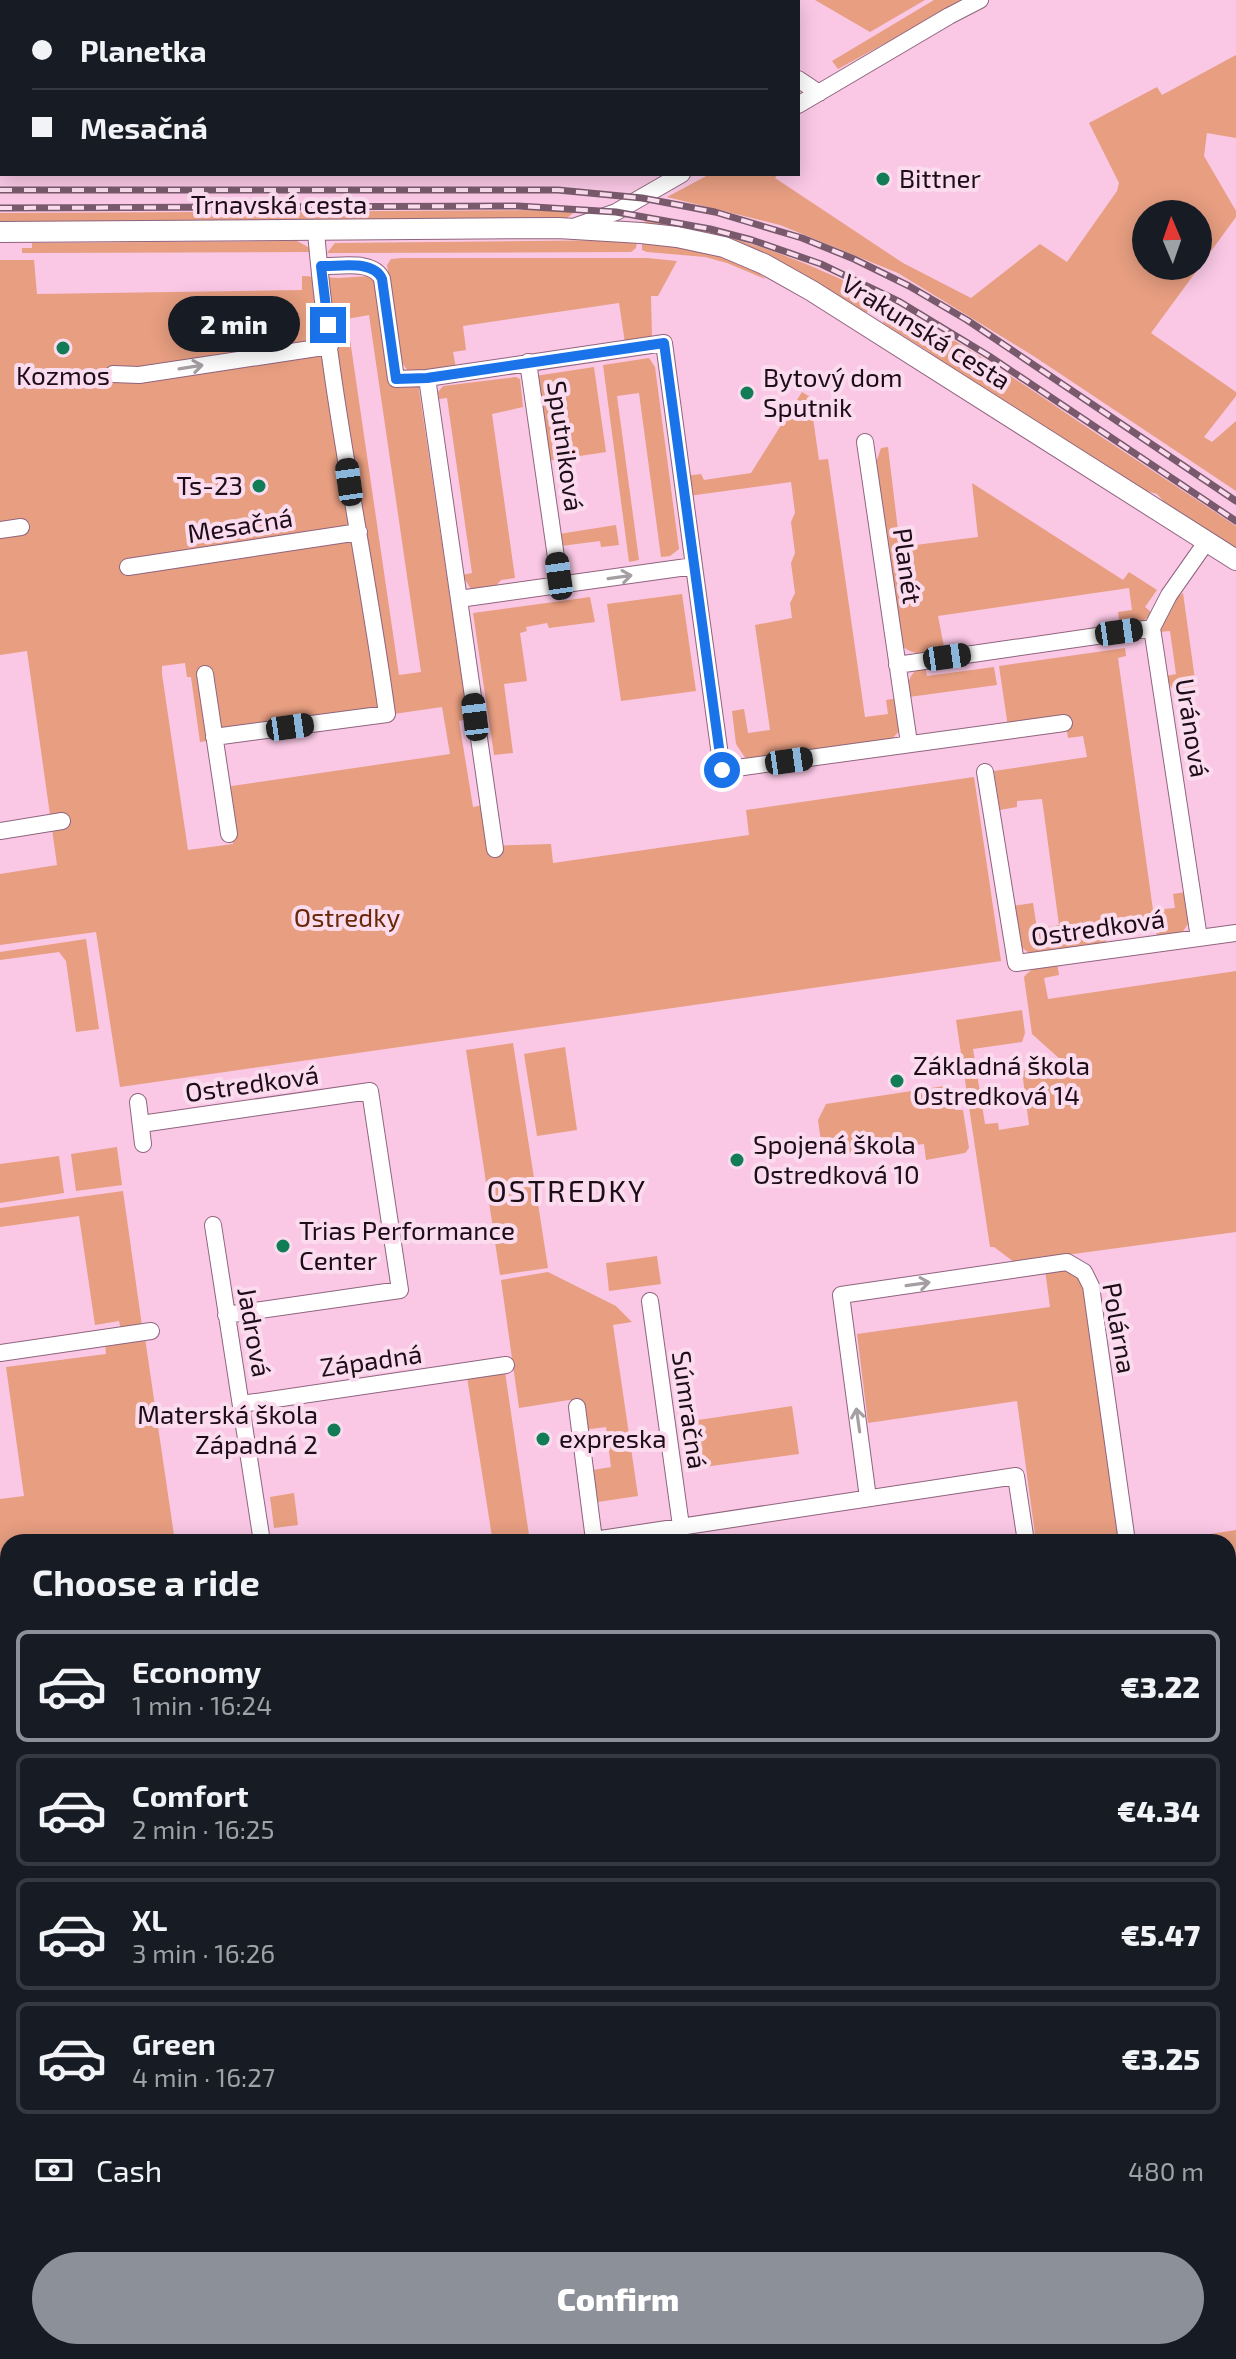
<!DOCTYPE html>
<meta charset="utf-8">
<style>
:root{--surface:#171b24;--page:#242831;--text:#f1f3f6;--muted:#9ea1a6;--line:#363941;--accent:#8c9099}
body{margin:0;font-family:"Exo 2",sans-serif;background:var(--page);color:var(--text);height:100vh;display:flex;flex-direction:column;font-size:30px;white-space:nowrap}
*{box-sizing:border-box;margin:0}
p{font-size:26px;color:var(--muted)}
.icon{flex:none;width:44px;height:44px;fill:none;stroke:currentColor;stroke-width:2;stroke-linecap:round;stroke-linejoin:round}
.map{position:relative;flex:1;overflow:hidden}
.panel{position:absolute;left:0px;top:1534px;width:1236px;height:826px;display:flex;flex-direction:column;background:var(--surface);border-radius:24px 24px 0 0;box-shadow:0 4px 20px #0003}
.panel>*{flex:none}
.banner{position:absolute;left:0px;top:0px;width:800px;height:176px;box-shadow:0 4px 20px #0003;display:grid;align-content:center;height:176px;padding:0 32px;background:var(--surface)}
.needle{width:52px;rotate:358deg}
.tools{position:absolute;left:1132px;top:200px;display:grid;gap:16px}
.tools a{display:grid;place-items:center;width:80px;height:80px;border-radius:50%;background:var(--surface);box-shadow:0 4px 20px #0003;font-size:40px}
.end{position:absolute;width:36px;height:36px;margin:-18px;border:10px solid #1a73e8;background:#fff;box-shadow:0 0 0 4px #fff}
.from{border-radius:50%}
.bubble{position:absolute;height:56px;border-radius:28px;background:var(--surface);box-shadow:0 4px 20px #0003;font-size:26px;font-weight:800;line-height:56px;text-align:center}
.car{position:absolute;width:24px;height:48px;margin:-24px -12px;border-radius:10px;box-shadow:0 0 6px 2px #0007;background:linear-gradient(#222 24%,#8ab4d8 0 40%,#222 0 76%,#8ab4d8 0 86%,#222 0)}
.banner b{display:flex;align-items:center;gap:28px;height:76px;font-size:30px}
.banner b+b{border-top:2px solid var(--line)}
.banner i{width:20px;height:20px;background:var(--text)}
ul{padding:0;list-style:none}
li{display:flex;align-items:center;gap:24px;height:112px;margin:0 16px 12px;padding:0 16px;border:4px solid var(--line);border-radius:12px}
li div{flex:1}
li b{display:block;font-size:30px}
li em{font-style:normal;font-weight:800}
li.active{border-color:var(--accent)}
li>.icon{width:72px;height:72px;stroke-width:1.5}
h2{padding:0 32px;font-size:36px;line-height:96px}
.pay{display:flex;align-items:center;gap:20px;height:88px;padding:0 32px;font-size:30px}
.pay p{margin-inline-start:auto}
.cta{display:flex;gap:16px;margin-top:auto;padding:16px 32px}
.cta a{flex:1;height:92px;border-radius:48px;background:var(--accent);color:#fff;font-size:32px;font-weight:800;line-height:92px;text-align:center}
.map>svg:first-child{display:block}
.green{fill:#e79e81;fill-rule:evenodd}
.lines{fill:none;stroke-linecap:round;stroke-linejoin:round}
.minor-casing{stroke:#8f647e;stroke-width:18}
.major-casing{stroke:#8f647e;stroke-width:22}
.minor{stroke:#fff;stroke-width:16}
.major{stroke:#fff;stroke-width:20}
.tram{stroke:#785a6c;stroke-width:2}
.rail-casing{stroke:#785a6c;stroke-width:7}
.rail{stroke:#fbdcee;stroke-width:4;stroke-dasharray:12;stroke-linecap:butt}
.oneway{stroke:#a59ea2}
.route{stroke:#1a73e8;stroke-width:10}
.poi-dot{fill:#127c57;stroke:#fbdcee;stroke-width:3}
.labels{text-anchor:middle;stroke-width:8;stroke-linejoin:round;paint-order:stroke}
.poi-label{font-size:26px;fill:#1d0d17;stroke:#fbdcee;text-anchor:start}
.street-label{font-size:26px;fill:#1d0d17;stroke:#fbdcee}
.park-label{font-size:26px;fill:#692807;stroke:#fbdcee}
.quarter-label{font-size:30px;letter-spacing:2px;fill:#1d0d17;stroke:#fbdcee}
</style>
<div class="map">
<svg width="1236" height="2359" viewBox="0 0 1236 2359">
<rect width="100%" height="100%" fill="#fac8e5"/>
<path class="green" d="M815,0H925L870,32Z
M934,0H964L838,69L832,61Z
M1236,55V138L1207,133L1204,156L1236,211V217L1151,333L1236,392V396L1204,437L1212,442L1236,421V491L1035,357L898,273L780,225L667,197L710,174H778L775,178L903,263L971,298L1040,244L1067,262L1117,191L1119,183L1089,123L1157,87L1162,95ZM1146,214H1198V266H1146Z
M577,210L567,218L517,221L0,223V213Z
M643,219C810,243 943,329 1079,422C1131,457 1184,491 1236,526V552L1173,512L1157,494L1136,488L928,355L929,352L883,323L885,319L870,309L866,313L762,251L720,237L647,225Z
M622,240L637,242L636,248L631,252L327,253L335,243Z
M297,241L308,247L311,252L22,253V248H32V243Z
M644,241C678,247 742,252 765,279L727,263L705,257L647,252L642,250V244Z
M403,258H647L677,261L658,296H651L652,339L625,343L619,303L463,326L466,350L453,352L456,368L408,371L402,363L387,265L391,259Z
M0,260H34L37,294L302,290V276L339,278L371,276L376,284L389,385L418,383L468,719L459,721L473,807L483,805L486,846L551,844L553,863L749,835L746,810L974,777L1001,961L120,1087L96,932L0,945V874L57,865L27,651L0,655ZM369,315L421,672L399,675L347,319ZM185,663L187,677H191L200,742L442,707L450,754L225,787L233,844L188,850L162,674V666Z
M649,358L655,367L679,549L670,556L661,557L639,393L617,396L639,560L629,562L603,365Z
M594,367L606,452L547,461L535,376Z
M516,377L520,379L523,407L492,414L515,578L501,580L495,587L471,589L462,575L472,573L447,398L439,399L438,392L443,386Z
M802,392L820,403L821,409L812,411L819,460L828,459L865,717L888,714L886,700L899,698L901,729L890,741L748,762L736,744L732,711L744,709L748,733L770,730L755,625L792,618L790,603L795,593L791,563L795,553L791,522L795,513L791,482L688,496L685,476L701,474L704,480L751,473Z
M888,447L900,547L978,537L972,483L1123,580L1129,572L1157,590L1145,607L1152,613C1145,623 1132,625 1120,626L1118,612L1132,610L1129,588L938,616L945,652C930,654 915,657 902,646L873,472L881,448Z
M616,525L619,545L601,547L600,541L561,546L559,534Z
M1183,593L1196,687V693L1182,695L1171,687L1166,676L1176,674L1170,631L1159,632C1159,619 1172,599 1183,593Z
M682,594L696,691L621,701L607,604Z
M590,597L595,622L549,628L547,623L526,627L527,631L520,633L527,681L504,684L513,753L494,755L473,613Z
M1125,648L1126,656L1118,658L1153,910L1175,908L1173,894L1186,892L1188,924L1181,934L1158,941L1155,927L1105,934L1106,943L1032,955L1021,947L1012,906L1033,903L1037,929L1059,925L1042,799L1017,801V807L1000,810L994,771L1087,757L1083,736L1068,738L1066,724L1008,727L999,666Z
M925,667L927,676L994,667L997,685L909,697C907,683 909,670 925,667Z
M86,939L99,1029L76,1032L66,961L59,952L0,960V952Z
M1057,962L1059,975L1044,978L1048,999L1236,971V1232L1014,1262L994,1247H990L956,1020L1022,1010L1025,1033L1022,1042L973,1049L985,1124L998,1123L999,1130L1029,1125L1022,1071L1057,1065L1061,1060L1032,1034L1024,977C1032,967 1044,964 1057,962Z
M513,1043L548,1268L500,1275L466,1050Z
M565,1047L577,1130L537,1136L524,1054Z
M951,1085L955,1110H963L969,1148L965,1153L926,1160L924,1144L823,1156L818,1120L826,1104Z
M117,1147L122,1185L76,1191L71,1154Z
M59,1156L64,1193L0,1203V1164Z
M123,1191L142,1326L121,1330L119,1321L95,1325L79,1216L0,1227V1208Z
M657,1256L661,1284L609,1291L606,1263Z
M1066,1266L1085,1284L1122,1536L1077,1542H1036L1017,1401L868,1423L857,1334L1050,1307L1045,1270Z
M548,1272L616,1306L632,1322L613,1325L638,1496L591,1503L587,1471L611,1467L606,1427L582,1430L579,1402L569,1400L519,1408L501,1280Z
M145,1338L175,1542H8V1745L0,1746V1499L24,1496L6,1367L106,1354L105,1343Z
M505,1372L530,1542H486L492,1537L467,1377Z
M792,1406L799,1454L704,1467L698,1420Z
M294,1493L298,1525L274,1528L270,1497Z
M1236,1530V1566L1228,1568V1542H1159Z
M8,1811V1902L0,1903V1812Z
M1236,2218V2359H1189L1188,2352H1228V2219Z
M491,2352H583L584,2359H492Z"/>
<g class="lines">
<g class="minor-casing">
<path id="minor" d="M28,0L31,2
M398,0L401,2
M667,0L670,2
M298,2L299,0
M728,2L729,0
M798,79L819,93
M798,105L949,16L980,0
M0,141H2
M576,226L616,212L682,174
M321,266C339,267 373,259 382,279L396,379L427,378L664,343L694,566L459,599
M528,362L560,585
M113,374L139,375L330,346
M427,378L495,849
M865,442L909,743
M0,530L21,527
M694,566L722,770L1064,723
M128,567L359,532
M897,665L1152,628
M205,674L229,834
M214,737L387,714C365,553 329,393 316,231
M985,772L1016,963L1236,933
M0,831L62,821
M1199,938L1152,628L1169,595L1207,541
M138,1102L143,1144
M141,1124L370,1091L400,1290L226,1315
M213,1225L262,1542
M650,1301L681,1526
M0,1353L151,1331
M242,1404L506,1365
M577,1407L594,1540L1016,1476L1026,1542
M868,1498L841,1295L1067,1262L1084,1272L1091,1286L1127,1542
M1228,1574L1236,1573
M1228,1612L1236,1611
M0,1754L8,1752
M0,1792L8,1790
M1228,2203L1236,2201
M214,2352L215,2359
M387,2352L388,2359
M300,2359L348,2352"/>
</g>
<g class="major-casing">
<path id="major" d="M0,232L558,228L641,233L677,237L724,247L764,264L812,291L1236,560"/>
</g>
<use href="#minor" class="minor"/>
<use href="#major" class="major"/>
<path class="tram" d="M1228,1589L1236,1588
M0,1776L8,1775"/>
<g class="rail-casing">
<path id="rail" d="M0,190H558L642,198L715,212L802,238L854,259L909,286L967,320L1236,501
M0,208L518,206L616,212L710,229L752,240L821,264L900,302L989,356L1236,521"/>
</g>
<use href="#rail" class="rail"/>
</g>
<defs><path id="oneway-shaft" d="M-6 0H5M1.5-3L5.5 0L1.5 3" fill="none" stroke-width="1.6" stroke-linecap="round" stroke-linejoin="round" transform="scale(2)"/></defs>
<g class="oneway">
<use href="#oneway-shaft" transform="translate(191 367) rotate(-9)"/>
<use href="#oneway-shaft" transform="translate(620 577) rotate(-8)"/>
<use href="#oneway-shaft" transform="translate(918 1284) rotate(-8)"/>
<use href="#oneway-shaft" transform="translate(858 1420) rotate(-98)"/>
</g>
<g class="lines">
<path class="route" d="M328,325L321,266C339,267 373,259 382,279L396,379L427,378L664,343L722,770"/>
</g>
<g class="poi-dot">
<circle cx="883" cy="179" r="8"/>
<circle cx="63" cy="348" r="8"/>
<circle cx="747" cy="393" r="8"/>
<circle cx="259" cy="486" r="8"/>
<circle cx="897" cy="1081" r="8"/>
<circle cx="737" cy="1160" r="8"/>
<circle cx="283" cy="1246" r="8"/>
<circle cx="334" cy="1430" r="8"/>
<circle cx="543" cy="1439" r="8"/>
</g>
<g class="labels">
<g class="poi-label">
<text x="899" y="188">Bittner</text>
<text x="63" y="385" text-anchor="middle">Kozmos</text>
<text x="763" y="387">Bytový dom<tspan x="763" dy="30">Sputnik</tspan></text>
<text x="243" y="495" text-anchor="end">Ts-23</text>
<text x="913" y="1075">Základná škola<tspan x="913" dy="30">Ostredková 14</tspan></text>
<text x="753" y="1154">Spojená škola<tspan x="753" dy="30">Ostredková 10</tspan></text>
<text x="299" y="1240">Trias Performance<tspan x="299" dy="30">Center</tspan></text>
<text x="318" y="1424" text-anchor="end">Materská škola<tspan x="318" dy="30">Západná 2</tspan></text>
<text x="559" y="1448">expreska</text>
</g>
<g class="street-label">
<text x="279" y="214">Trnavská cesta</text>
<text transform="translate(926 332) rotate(32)" y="9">Vrakunská cesta</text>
<text transform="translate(565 446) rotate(82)" y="9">Sputniková</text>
<text transform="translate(240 526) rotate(-9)" y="9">Mesačná</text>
<text transform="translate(907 566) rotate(82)" y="9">Planét</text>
<text transform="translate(1192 728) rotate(81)" y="9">Uránová</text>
<text transform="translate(1098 928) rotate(-8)" y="9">Ostredková</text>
<text transform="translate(252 1084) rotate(-8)" y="9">Ostredková</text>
<text transform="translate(1119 1328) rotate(80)" y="9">Polárna</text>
<text transform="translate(254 1332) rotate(80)" y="9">Jadrová</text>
<text transform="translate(371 1361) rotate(-8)" y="9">Západná</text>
<text transform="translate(689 1410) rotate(82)" y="9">Súmračná</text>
</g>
<g class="park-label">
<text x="347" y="927">Ostredky</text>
</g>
<g class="quarter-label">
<text x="567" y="1202">OSTREDKY</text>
</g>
</g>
</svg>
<div class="tools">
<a><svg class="needle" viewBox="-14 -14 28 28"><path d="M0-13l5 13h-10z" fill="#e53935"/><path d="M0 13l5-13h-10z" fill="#9ea1a6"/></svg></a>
</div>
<i class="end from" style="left:722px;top:770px"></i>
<i class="end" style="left:328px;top:325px"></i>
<div class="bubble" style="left:168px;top:296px;width:132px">2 min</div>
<i class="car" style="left:349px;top:482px;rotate:352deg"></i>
<i class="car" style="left:559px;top:576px;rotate:352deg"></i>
<i class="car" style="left:1119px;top:632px;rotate:82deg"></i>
<i class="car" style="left:947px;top:657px;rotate:82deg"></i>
<i class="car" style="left:475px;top:717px;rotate:353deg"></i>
<i class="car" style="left:290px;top:727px;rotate:82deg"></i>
<i class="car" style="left:789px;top:761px;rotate:82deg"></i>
<div class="banner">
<b><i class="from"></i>Planetka</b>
<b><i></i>Mesačná</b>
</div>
<section class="panel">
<h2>Choose a ride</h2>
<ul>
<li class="active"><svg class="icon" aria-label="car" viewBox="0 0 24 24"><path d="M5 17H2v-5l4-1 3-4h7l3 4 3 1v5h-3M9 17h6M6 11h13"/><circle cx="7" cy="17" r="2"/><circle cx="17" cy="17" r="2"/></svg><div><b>Economy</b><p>1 min · 16:24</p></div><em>€3.22</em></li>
<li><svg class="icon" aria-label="car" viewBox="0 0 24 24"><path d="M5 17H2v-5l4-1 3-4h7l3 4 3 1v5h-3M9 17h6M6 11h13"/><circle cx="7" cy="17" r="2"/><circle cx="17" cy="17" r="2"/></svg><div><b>Comfort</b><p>2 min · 16:25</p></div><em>€4.34</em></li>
<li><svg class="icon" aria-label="car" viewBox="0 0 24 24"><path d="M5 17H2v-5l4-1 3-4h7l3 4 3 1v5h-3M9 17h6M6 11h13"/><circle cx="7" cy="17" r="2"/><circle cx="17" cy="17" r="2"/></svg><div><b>XL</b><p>3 min · 16:26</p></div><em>€5.47</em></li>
<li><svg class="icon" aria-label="car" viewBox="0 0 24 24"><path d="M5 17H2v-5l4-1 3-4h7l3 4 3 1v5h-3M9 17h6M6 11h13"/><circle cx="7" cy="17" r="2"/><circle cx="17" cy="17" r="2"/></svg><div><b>Green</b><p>4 min · 16:27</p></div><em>€3.25</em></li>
</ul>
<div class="pay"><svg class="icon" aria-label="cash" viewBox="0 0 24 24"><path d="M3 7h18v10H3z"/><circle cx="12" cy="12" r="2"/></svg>Cash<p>480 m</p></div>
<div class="cta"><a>Confirm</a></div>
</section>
</div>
